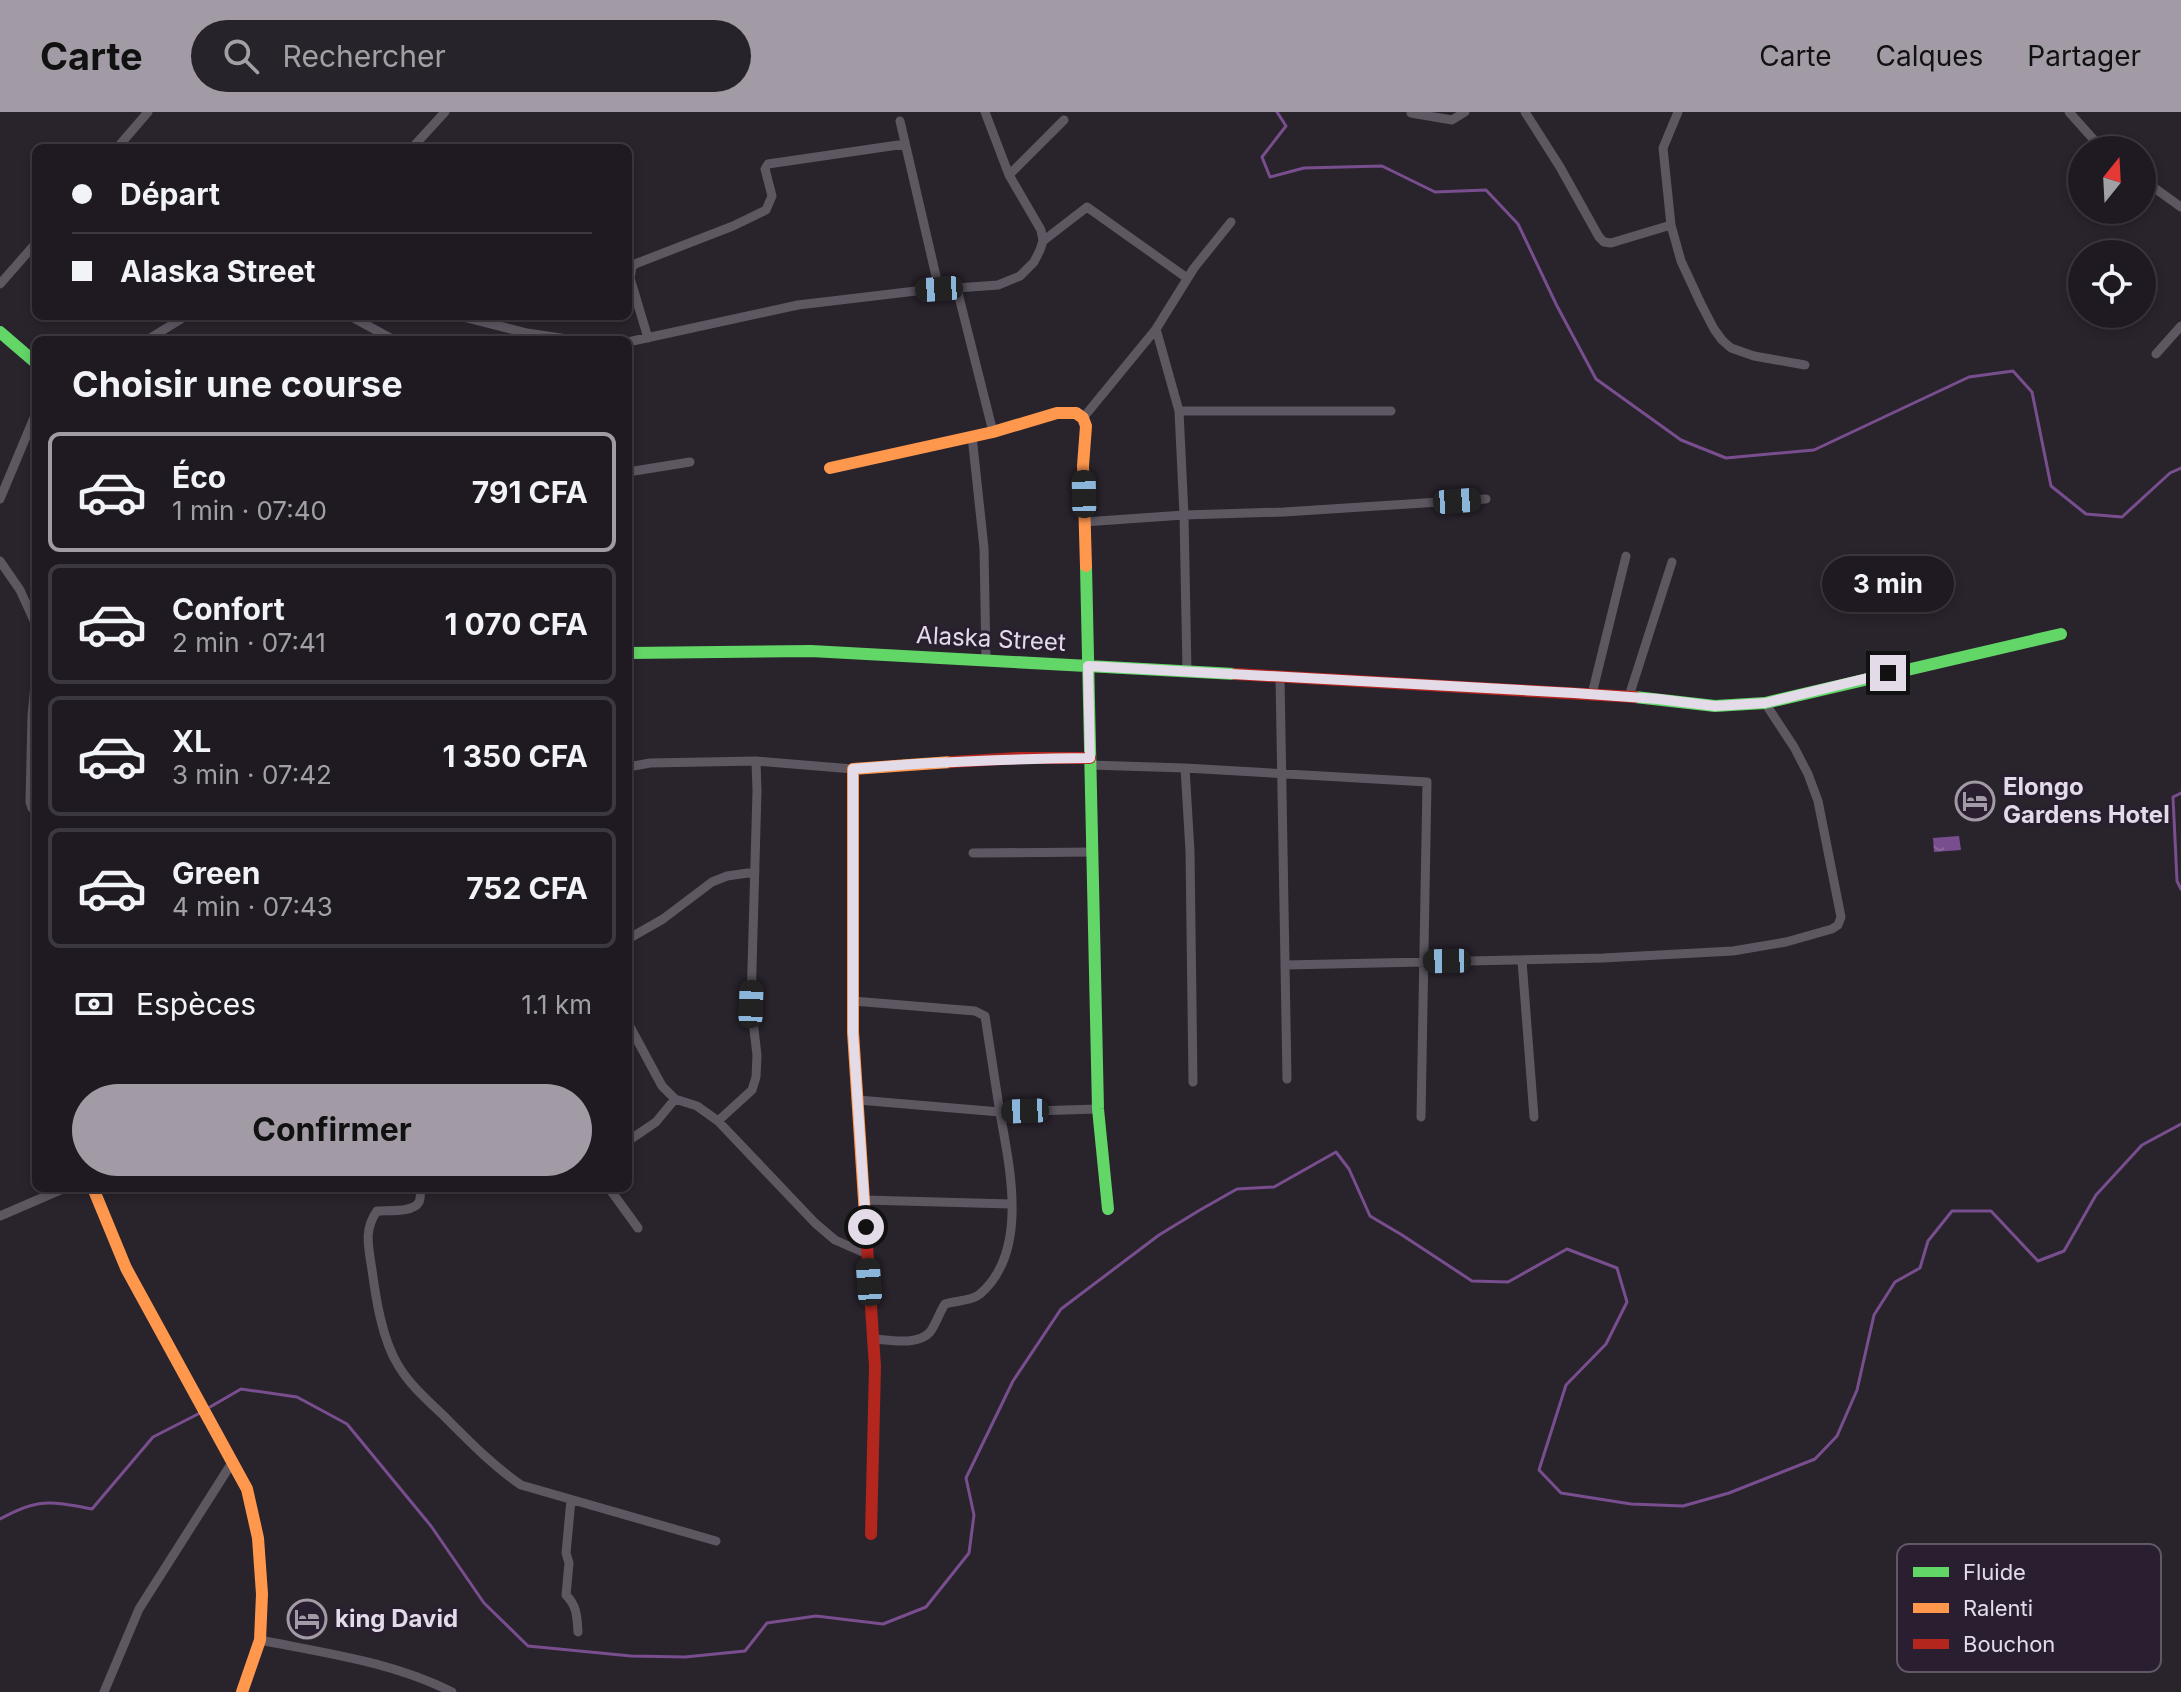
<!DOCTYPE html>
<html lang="fr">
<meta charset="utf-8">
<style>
:root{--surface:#1f1a21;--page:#27232a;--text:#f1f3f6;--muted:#a1a1a5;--line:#3c383f;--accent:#a29ba6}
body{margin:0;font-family:Inter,sans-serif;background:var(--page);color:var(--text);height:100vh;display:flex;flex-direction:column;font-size:30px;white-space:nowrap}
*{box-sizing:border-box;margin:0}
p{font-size:26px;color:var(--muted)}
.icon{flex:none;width:44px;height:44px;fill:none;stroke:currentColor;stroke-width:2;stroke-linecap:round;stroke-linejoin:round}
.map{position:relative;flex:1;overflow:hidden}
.drawer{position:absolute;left:32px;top:224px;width:600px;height:856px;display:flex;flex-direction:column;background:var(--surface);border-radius:12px;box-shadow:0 4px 12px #0003,0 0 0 2px var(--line)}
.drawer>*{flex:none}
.guide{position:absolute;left:32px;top:32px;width:600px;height:176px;border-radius:12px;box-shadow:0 4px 12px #0003,0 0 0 2px var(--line);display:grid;align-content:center;height:176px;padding:0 40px;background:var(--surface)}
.needle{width:52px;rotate:18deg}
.tools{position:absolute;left:2068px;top:24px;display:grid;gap:16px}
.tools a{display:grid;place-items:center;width:88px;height:88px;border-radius:50%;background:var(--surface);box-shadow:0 4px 12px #0003,0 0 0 2px var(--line);font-size:40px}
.end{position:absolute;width:36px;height:36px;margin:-18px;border:10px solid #e3dbe7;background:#111;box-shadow:0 0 0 4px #111}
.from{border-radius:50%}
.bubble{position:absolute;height:56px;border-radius:28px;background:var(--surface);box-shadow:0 4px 12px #0003,0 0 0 2px var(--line);font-size:26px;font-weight:700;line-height:56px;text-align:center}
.car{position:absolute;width:24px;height:48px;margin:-24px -12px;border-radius:10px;box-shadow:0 0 6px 2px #0007;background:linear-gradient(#222 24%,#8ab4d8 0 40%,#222 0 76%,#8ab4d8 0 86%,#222 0)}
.guide b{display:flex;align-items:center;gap:28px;height:76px;font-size:30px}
.guide b+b{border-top:2px solid var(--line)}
.guide i{width:20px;height:20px;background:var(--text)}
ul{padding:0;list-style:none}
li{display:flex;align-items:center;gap:24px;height:120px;margin:0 16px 12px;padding:0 24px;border:4px solid var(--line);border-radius:12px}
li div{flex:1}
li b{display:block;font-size:30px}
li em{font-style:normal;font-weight:700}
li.active{border-color:var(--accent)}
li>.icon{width:72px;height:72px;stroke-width:1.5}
h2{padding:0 40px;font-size:36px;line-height:96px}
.pay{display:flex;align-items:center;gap:20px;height:88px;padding:0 40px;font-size:30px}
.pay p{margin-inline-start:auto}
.primary-button{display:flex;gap:16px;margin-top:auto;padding:16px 40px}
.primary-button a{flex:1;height:92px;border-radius:48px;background:var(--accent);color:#111;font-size:32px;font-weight:700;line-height:92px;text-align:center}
header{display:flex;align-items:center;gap:48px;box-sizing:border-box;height:112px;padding:0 40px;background:var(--accent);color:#111}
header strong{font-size:38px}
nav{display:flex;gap:44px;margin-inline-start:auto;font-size:28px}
.search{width:560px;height:72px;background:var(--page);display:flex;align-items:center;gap:20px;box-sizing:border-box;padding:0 28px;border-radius:44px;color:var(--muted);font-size:30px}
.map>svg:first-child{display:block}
.water{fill:url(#water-ripples)}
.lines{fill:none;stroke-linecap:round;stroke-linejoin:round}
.stream{stroke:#784e8e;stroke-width:3}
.street{stroke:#5d5761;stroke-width:9}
.fast{stroke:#63d668;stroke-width:12}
.slow{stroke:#ff974d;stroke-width:12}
.jam{stroke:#b3261e;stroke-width:12}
.route{stroke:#e3dbe7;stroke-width:10}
.labels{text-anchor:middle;stroke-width:6;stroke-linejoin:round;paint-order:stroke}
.street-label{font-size:24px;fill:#e3dbe7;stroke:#2a1f30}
.poi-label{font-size:24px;font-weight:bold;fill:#e3dbe7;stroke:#2a1f30;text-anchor:start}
.key{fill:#2a1f30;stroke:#625767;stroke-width:2}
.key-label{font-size:22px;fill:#e3dbe7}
</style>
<header>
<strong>Carte</strong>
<div class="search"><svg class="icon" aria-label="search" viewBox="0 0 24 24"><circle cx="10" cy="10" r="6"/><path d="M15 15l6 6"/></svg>Rechercher</div>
<nav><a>Carte</a><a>Calques</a><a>Partager</a></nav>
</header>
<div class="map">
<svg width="2181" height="1580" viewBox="0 0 2181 1580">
<defs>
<pattern id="water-ripples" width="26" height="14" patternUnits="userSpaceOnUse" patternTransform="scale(2)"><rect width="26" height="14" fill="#784e8e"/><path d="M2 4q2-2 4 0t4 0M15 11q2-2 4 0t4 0" fill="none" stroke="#8b679e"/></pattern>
</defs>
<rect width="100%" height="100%" fill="#29232c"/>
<path class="water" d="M1959,724L1961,738L1934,740L1933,726Z"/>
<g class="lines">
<path class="stream" d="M1277,0L1286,14L1262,45L1270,65L1304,56L1382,54L1435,80L1486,78L1518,112L1557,194L1596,267L1681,328L1726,346L1814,338L1969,265L2013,259L2032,280L2051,374L2086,402L2122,405L2170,361L2181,356
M2181,681L2173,685L2177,769L2181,777
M210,1295L241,1277L297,1285L347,1312L431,1414L484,1491L528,1534L631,1544L685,1545L745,1539L767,1511L816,1504L883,1512L926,1495L969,1441L974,1403L966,1366L1013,1269L1061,1197L1159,1123L1200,1098L1237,1077L1274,1075L1336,1040L1349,1057L1370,1104L1402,1123L1472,1169L1508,1170L1567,1137L1617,1156L1627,1190L1606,1232L1566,1273L1539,1358L1561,1381L1631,1392L1683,1394L1729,1381L1815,1347L1837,1324L1857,1278L1874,1203L1895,1170L1920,1156L1928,1129L1952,1099H1991L2038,1149L2064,1139L2096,1083L2142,1033L2181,1012
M0,1407C38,1386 50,1389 92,1397L153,1325L200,1301"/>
<path class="street" d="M1525,0L1560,55L1599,125L1604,130L1611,131L1671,113
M1678,0L1663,36L1671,113L1681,149L1701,192L1714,217L1722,228L1731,236L1754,244L1805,253
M2069,0L2103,38
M1411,1L1452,8L1465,0
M900,9L939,177
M117,36L148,0
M412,36L445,0
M1009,63L1064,8
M2142,67L2181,95
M1043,129L1087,95L1187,166
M0,172L36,131
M957,177L993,320
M350,204L394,228
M459,204L527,221L574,228
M1156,217L1179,299L1184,403L1187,560
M648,226L630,166L632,155L635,152L733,114L766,98L772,84L765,57L768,52L905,32
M147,228L186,204
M628,230L798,193L916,179L998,173L1020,164L1034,150L1040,138L1043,129L1041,118L1009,63L985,0
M2156,242L2181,214
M1179,299H1391
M1083,306L1156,217L1194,156L1231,110
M972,324L984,436L986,548
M628,360L690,350
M0,387L36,301
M1084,410L1184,403L1284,400L1486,387
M0,449L20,478L36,513
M36,562L32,604L30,690L32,696L36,699
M1280,565L1287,967
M1592,582L1626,444
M1629,584L1672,450
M756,649L853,657
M1090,653L1185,656L1427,670L1421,1005
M628,655L650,651L756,649L757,679L751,892L757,943L756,965L752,978L718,1009
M1185,656L1190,739L1193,970
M973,741L1093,740
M628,827L663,807L712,770L727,764L755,760
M1522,849L1534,1005
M1285,853L1603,846L1733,839L1786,830L1832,817L1838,813L1841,805L1818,689L1808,662L1794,635L1765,591
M853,889L975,899L985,904C990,936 995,969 1000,1001C1010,1056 1029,1140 980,1182C970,1190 956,1188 945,1192C939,1201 936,1212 930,1220C918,1234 889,1228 874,1227
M628,911L662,974L675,987L697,994L718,1009L815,1111L835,1128L867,1142
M858,988L1000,1000L1098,997
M628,1029L656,1010L675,987
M421,1076C420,1081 421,1086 419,1090C413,1101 388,1098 377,1099C363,1118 369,1137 372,1158C376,1187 382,1227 398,1253C409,1272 427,1288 443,1303C468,1328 492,1353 521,1373L716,1429
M609,1076L638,1116
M864,1088L1011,1092
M0,1104L65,1076
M571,1388L566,1441L569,1451L566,1483C577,1494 577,1504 578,1520
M260,1528C325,1541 393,1550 452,1580
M104,1580L139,1497L233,1349"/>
<path class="fast" d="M0,220L36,251
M1086,454L1098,997L1108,1097
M628,541L811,539L1235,562
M1635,585L1715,594L1765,591L2061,522"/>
<path class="slow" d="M830,356L993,320L1057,301H1076L1083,306L1086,314L1083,354L1086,454
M93,1076L126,1156L247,1377L258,1426L262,1482L260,1528L242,1580
M866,1119L853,920V657L951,650"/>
<path class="jam" d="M1235,562L1635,585
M951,650L1018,646H1090
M866,1119L875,1255L871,1422"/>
</g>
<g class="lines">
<path class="route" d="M866,1115L853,920V657C932,649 1011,647 1090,646L1088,554L1574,581L1658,587L1715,594L1765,591L1888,561"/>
</g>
<defs>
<g id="hotel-ring" transform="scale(2)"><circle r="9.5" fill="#2a1f30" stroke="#a29ba6" stroke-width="1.5"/><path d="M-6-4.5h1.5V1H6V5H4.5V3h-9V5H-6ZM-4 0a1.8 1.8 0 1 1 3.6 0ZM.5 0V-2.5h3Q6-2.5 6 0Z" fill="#a29ba6"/></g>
</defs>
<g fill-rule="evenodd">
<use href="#hotel-ring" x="1975" y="689"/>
<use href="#hotel-ring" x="307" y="1507"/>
</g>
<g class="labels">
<g class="street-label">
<text transform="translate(991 527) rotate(3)" y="8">Alaska Street</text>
</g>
<g class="poi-label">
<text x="2003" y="683">Elongo<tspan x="2003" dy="28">Gardens Hotel</tspan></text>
<text x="335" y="1515">king David</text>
</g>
</g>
<rect x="1897" y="1432" width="264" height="128" rx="12" class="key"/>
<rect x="1913" y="1455" width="36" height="10" fill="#63d668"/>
<rect x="1913" y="1491" width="36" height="10" fill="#ff974d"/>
<rect x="1913" y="1527" width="36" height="10" fill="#b3261e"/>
<g class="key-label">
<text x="1963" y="1468">Fluide</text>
<text x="1963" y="1504">Ralenti</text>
<text x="1963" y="1540">Bouchon</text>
</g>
</svg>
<div class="tools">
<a><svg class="needle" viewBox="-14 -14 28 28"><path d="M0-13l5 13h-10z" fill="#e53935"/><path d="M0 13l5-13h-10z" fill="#a1a1a5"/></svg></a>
<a><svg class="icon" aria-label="locate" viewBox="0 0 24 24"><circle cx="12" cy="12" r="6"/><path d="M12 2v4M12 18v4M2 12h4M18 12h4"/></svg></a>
</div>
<i class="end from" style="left:866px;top:1115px"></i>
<i class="end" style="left:1888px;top:561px"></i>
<div class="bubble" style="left:1822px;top:444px;width:132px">3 min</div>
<i class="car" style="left:939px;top:177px;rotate:266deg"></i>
<i class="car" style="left:1084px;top:382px;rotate:359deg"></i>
<i class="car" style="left:1457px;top:389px;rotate:86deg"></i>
<i class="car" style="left:1447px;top:849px;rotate:269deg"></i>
<i class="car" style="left:751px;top:892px;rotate:2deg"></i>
<i class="car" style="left:1025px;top:999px;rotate:268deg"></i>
<i class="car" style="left:869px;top:1170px;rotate:356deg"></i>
<div class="guide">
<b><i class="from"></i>Départ</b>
<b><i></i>Alaska Street</b>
</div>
<section class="drawer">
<h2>Choisir une course</h2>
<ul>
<li class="active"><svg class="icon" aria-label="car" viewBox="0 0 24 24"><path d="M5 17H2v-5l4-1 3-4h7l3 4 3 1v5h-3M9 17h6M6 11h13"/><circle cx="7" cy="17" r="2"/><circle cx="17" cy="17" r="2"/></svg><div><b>Éco</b><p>1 min · 07:40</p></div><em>791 CFA</em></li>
<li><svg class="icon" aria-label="car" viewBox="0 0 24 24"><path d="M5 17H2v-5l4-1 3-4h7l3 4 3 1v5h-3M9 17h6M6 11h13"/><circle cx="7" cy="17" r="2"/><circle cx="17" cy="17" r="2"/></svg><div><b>Confort</b><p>2 min · 07:41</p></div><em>1 070 CFA</em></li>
<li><svg class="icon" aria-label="car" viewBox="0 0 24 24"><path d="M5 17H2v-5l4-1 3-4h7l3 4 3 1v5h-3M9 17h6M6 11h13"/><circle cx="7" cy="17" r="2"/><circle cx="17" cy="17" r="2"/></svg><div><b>XL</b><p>3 min · 07:42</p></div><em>1 350 CFA</em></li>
<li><svg class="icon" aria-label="car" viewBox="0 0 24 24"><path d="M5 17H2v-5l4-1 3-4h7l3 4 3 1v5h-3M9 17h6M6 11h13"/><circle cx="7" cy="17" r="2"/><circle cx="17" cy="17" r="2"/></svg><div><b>Green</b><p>4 min · 07:43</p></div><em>752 CFA</em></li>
</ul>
<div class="pay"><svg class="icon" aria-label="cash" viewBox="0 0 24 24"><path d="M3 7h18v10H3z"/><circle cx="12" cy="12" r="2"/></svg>Espèces<p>1.1 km</p></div>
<div class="primary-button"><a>Confirmer</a></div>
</section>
</div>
